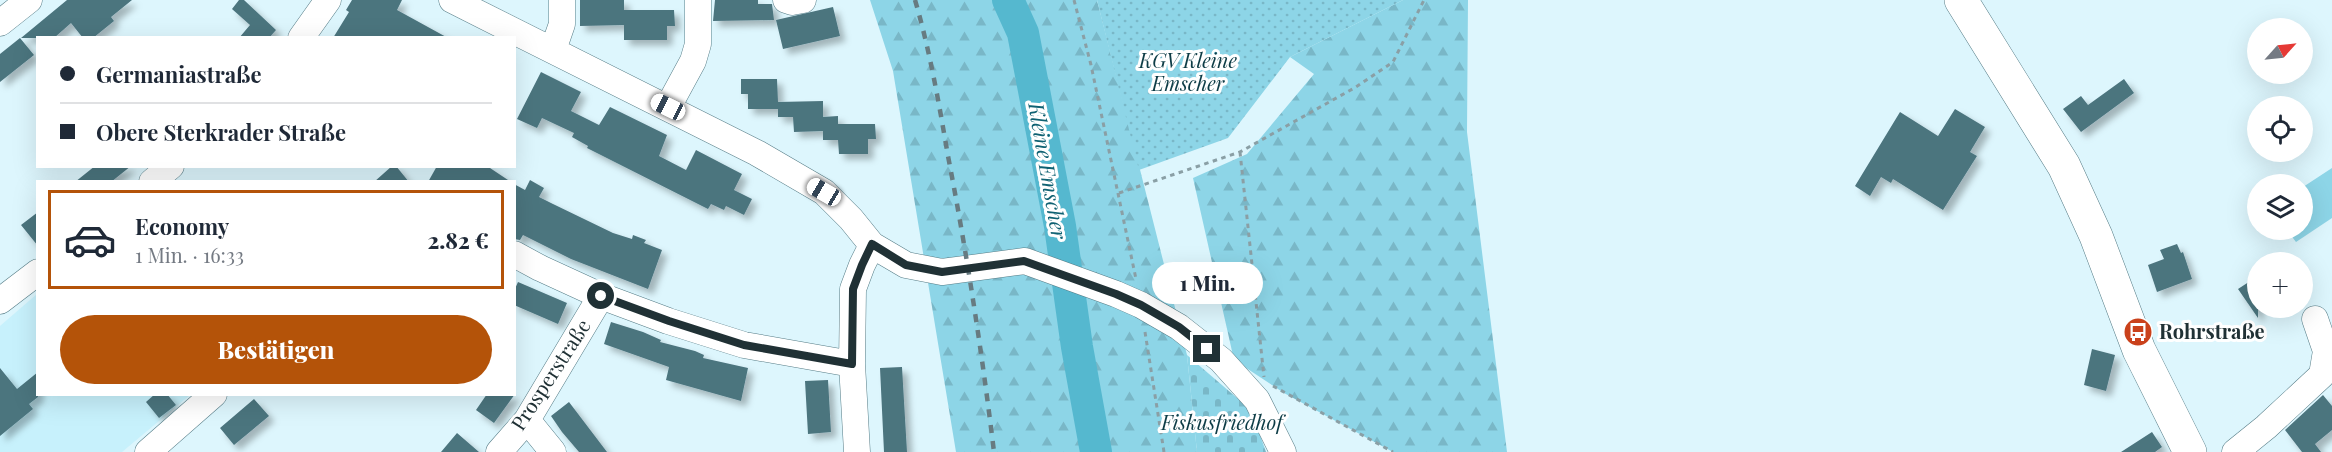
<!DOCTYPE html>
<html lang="de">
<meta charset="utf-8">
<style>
:root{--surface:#fff;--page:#f2f2f3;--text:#1f2937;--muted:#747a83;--line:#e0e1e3;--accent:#b45309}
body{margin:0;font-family:"Playfair Display",serif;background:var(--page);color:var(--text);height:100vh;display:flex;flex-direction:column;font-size:22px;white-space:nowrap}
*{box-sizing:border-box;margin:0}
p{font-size:20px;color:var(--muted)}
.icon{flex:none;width:33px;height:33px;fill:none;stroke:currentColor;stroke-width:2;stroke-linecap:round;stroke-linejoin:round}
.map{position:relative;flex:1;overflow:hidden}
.side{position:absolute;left:36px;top:180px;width:480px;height:216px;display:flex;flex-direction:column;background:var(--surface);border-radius:0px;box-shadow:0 6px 24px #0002}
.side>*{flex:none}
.banner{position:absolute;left:36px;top:36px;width:480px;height:132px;border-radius:0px;box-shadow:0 6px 24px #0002;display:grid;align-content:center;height:132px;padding:0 24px;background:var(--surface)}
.needle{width:39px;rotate:63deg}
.buttons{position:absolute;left:2247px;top:18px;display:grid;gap:12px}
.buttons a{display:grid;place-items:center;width:66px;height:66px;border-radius:50%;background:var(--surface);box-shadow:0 6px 24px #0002;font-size:30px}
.end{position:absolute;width:27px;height:27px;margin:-14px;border:8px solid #203135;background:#fff;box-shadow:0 0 0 3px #fff}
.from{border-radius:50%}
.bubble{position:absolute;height:42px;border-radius:21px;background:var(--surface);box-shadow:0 6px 24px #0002;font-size:20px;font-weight:800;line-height:42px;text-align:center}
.car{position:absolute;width:18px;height:36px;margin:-18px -9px;border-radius:8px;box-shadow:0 0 4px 2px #0007;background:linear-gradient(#fff 24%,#345 0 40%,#fff 0 76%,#345 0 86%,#fff 0)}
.banner b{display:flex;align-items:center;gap:21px;height:57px;font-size:22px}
.banner b+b{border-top:2px solid var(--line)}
.banner i{width:15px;height:15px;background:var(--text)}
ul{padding:10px 0 0;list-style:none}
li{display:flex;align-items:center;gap:18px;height:99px;margin:0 12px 9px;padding:0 12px;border:3px solid transparent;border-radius:0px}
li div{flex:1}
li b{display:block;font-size:22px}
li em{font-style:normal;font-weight:800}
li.current{border-color:var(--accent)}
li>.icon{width:54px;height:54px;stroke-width:1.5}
.cta{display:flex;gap:12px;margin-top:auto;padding:12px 24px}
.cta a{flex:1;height:69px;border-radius:36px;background:var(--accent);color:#fff;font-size:24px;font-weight:800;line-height:69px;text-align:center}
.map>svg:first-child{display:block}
.built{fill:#c7f1fc}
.forest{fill:url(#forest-firs)}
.cemetery{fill:url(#cemetery-stones)}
.park{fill:url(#park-dots)}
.pitch{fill:#8dd5e7}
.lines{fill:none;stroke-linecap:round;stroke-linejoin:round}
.river{stroke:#55b8cf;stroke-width:32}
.building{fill:#4c747e;filter:url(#shadow)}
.minor-casing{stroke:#557c86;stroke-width:27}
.major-casing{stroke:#557c86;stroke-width:34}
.path{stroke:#8a9fa5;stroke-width:3;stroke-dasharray:4.5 4.5;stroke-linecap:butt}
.minor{stroke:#fff;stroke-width:26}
.major{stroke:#fff;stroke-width:33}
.rail{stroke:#677b81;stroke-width:4.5;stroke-dasharray:8 8;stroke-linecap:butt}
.route{stroke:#203135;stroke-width:8}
.labels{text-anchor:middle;stroke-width:6;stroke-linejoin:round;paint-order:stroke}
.park-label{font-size:20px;font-style:italic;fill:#0d3c46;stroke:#fff}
.poi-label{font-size:20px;font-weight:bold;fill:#203135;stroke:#fff;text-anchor:start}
.street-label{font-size:20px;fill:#203135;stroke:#fff}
.water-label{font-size:21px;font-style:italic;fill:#0f6172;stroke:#fff}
</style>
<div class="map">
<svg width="2332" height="452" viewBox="0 0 2332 452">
<defs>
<pattern id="forest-firs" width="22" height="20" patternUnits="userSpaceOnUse" patternTransform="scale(1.5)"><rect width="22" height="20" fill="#8dd5e7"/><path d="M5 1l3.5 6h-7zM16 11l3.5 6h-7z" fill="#79b7c7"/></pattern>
<pattern id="cemetery-stones" width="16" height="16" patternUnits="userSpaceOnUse" patternTransform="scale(1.5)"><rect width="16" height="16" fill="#8dd5e7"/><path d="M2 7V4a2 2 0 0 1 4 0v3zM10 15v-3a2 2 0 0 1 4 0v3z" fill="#79b7c7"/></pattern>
<pattern id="park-dots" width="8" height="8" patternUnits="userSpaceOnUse" patternTransform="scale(1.5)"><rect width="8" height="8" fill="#8dd5e7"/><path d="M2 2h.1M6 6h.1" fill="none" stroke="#79b7c7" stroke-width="1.8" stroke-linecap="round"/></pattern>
<filter id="shadow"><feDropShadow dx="5.5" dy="5.5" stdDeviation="3" flood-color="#0004"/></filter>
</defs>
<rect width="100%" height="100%" fill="#ddf6fd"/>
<path class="built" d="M37,294L38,394L190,395L122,452H0V326Z"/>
<path class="forest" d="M870,0H1097L1187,355L1197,452H956L893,71Z
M1403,0H1468L1467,132L1507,452H1393L1284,393L1234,360L1193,178L1247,154L1314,74L1290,57Z"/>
<path class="cemetery" d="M1187,355L1251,410L1266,452H1197Z"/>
<path class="park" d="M1097,0H1403L1290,57L1228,138L1139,170Z"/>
<path class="pitch" d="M2332,168V218L2296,242L2287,230H2302L2303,187Z"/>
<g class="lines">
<path class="river" d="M1008,0L1023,33L1060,226L1077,347L1096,452"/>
</g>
<path class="building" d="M67,0H132L111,17L114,21L93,38H83L71,23L54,38H21Z
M239,0H244L276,30L269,38H239L250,25L232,9Z
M352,0H402L397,10L448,38H333L349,12L346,10Z
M580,0H624V10H674L675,26H667V40H624V25L580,26Z
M715,0H758V4H772L774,20L713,21Z
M833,7L840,36L783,49L776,20Z
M20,38L34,55L0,82V54Z
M541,72L581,92L571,111L599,125L610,107L667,135L659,156L686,170L696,150L742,174L734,190L752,199L744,215L726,206L724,210L711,204L708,209L587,148L588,146L572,137L574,133L542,118L537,128L517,119Z
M741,79H777L778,102L823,101V117L838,116V124H875L876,139H868V154H839L838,140H823V131L794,132L793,117H778V109H748V94H741Z
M2124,79L2134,93L2081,132L2063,109L2081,96L2088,105Z
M1955,109L1985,127L1970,152L1977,156L1943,210L1893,179L1891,183L1881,177L1870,196L1855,186L1900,112L1938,136Z
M95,166H131L111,182H75Z
M392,166H396L409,182H374Z
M437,166H487L511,182H428Z
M530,180L544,188L539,197L553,204L613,233L632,239L633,235L646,240L644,243L662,250L648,289L571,259L523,235L520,240L514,239V184L525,190Z
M38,212V246L21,225Z
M2177,244L2181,253L2183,252L2192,279L2157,292L2148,265L2164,259L2160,250Z
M2258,276V318L2238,289Z
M518,282L567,303L558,324L514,305V291Z
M611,322L643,332L661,340L660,342L695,351L704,355L703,358L748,368L741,401L666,380L669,367L604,344Z
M2092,349L2115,355L2106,391L2084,385Z
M902,367L907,452H884L880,368Z
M0,368L17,389L38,372V397L29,404L33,409L0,436Z
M828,380L831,432L808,434L805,381Z
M155,394H167L176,405L159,418L146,402Z
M487,394H515L494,423L476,410Z
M2323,395L2332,406V430L2315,444L2321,452H2302L2285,430Z
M254,399L269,416L234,445L220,428Z
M569,402L607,452H579L562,432L551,416Z
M2152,432L2162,447L2155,452H2121Z
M457,433L479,452H441Z"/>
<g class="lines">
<g class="minor-casing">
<path id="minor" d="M452,0L757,153L824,192L851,219L872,245L906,265L942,272L1025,261L1116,294L1141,305L1179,327L1221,360L1257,400L1283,452
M786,0L792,2L803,0
M0,23L29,0
M301,38L328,0
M553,50L562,24V0
M668,107L693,61L698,44V0
M152,182L171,166
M514,254L540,268L601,296L668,321L744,345L852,364
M0,301L38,272
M527,420L553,452
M148,452L214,394
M499,452L527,420L601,296
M857,452L852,364L853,289L862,265L872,245
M2235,452L2266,427L2322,375L2326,351L2315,319"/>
</g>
<g class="major-casing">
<path id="major" d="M1961,0L2064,166L2096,236L2139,350L2190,452"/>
</g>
<path class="path" d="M1074,0L1091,65L1136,279
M1240,152L1264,377
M1119,193L1240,152L1356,87L1393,62L1424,0
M1145,332L1164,452
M1273,386L1393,452"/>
<use href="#minor" class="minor"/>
<use href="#major" class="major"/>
<path class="rail" d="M915,0C930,51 939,104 948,156C967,254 982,353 994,452"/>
</g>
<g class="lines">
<path class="route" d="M601,296L669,321L744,345L852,364L853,289L862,265L872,244L906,265L942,272L1024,261L1116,294L1141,305L1179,327L1207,349"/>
</g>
<defs>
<g id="bus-disc" transform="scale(1.5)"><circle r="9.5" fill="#ca411b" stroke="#fff"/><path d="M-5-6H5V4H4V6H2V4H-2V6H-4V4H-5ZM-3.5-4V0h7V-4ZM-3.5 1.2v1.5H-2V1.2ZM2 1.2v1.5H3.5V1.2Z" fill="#fff"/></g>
</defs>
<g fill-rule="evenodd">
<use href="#bus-disc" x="2138" y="332"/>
</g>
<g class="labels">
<g class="park-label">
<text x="1188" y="68">KGV Kleine<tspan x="1188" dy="23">Emscher</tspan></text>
<text x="1222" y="430">Fiskusfriedhof</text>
</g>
<g class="poi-label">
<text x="2159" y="339">Rohrstraße</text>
</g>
<g class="street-label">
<text transform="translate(551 375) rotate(-57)" y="7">Prosperstraße</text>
</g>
<g class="water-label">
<text transform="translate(1047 171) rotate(80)" y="7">Kleine Emscher</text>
</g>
</g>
</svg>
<div class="buttons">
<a><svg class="needle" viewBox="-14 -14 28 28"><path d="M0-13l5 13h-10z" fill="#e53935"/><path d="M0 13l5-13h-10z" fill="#747a83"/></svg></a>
<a><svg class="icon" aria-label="locate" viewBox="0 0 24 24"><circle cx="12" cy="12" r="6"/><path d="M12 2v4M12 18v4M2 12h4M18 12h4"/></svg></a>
<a><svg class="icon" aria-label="layers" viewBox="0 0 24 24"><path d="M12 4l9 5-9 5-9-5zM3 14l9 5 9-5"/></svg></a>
<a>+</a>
</div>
<i class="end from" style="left:601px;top:296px"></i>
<i class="end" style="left:1207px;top:349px"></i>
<div class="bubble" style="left:1152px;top:262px;width:111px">1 Min.</div>
<i class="car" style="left:668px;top:107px;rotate:296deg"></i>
<i class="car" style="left:824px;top:192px;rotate:300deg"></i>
<div class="banner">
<b><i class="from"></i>Germaniastraße</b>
<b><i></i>Obere Sterkrader Straße</b>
</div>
<section class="side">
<ul>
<li class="current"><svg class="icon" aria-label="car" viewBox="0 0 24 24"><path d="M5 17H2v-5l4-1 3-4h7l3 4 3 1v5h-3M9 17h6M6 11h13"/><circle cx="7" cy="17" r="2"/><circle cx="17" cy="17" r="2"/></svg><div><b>Economy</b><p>1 Min. · 16:33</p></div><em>2.82 €</em></li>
</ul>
<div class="cta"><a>Bestätigen</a></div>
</section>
</div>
